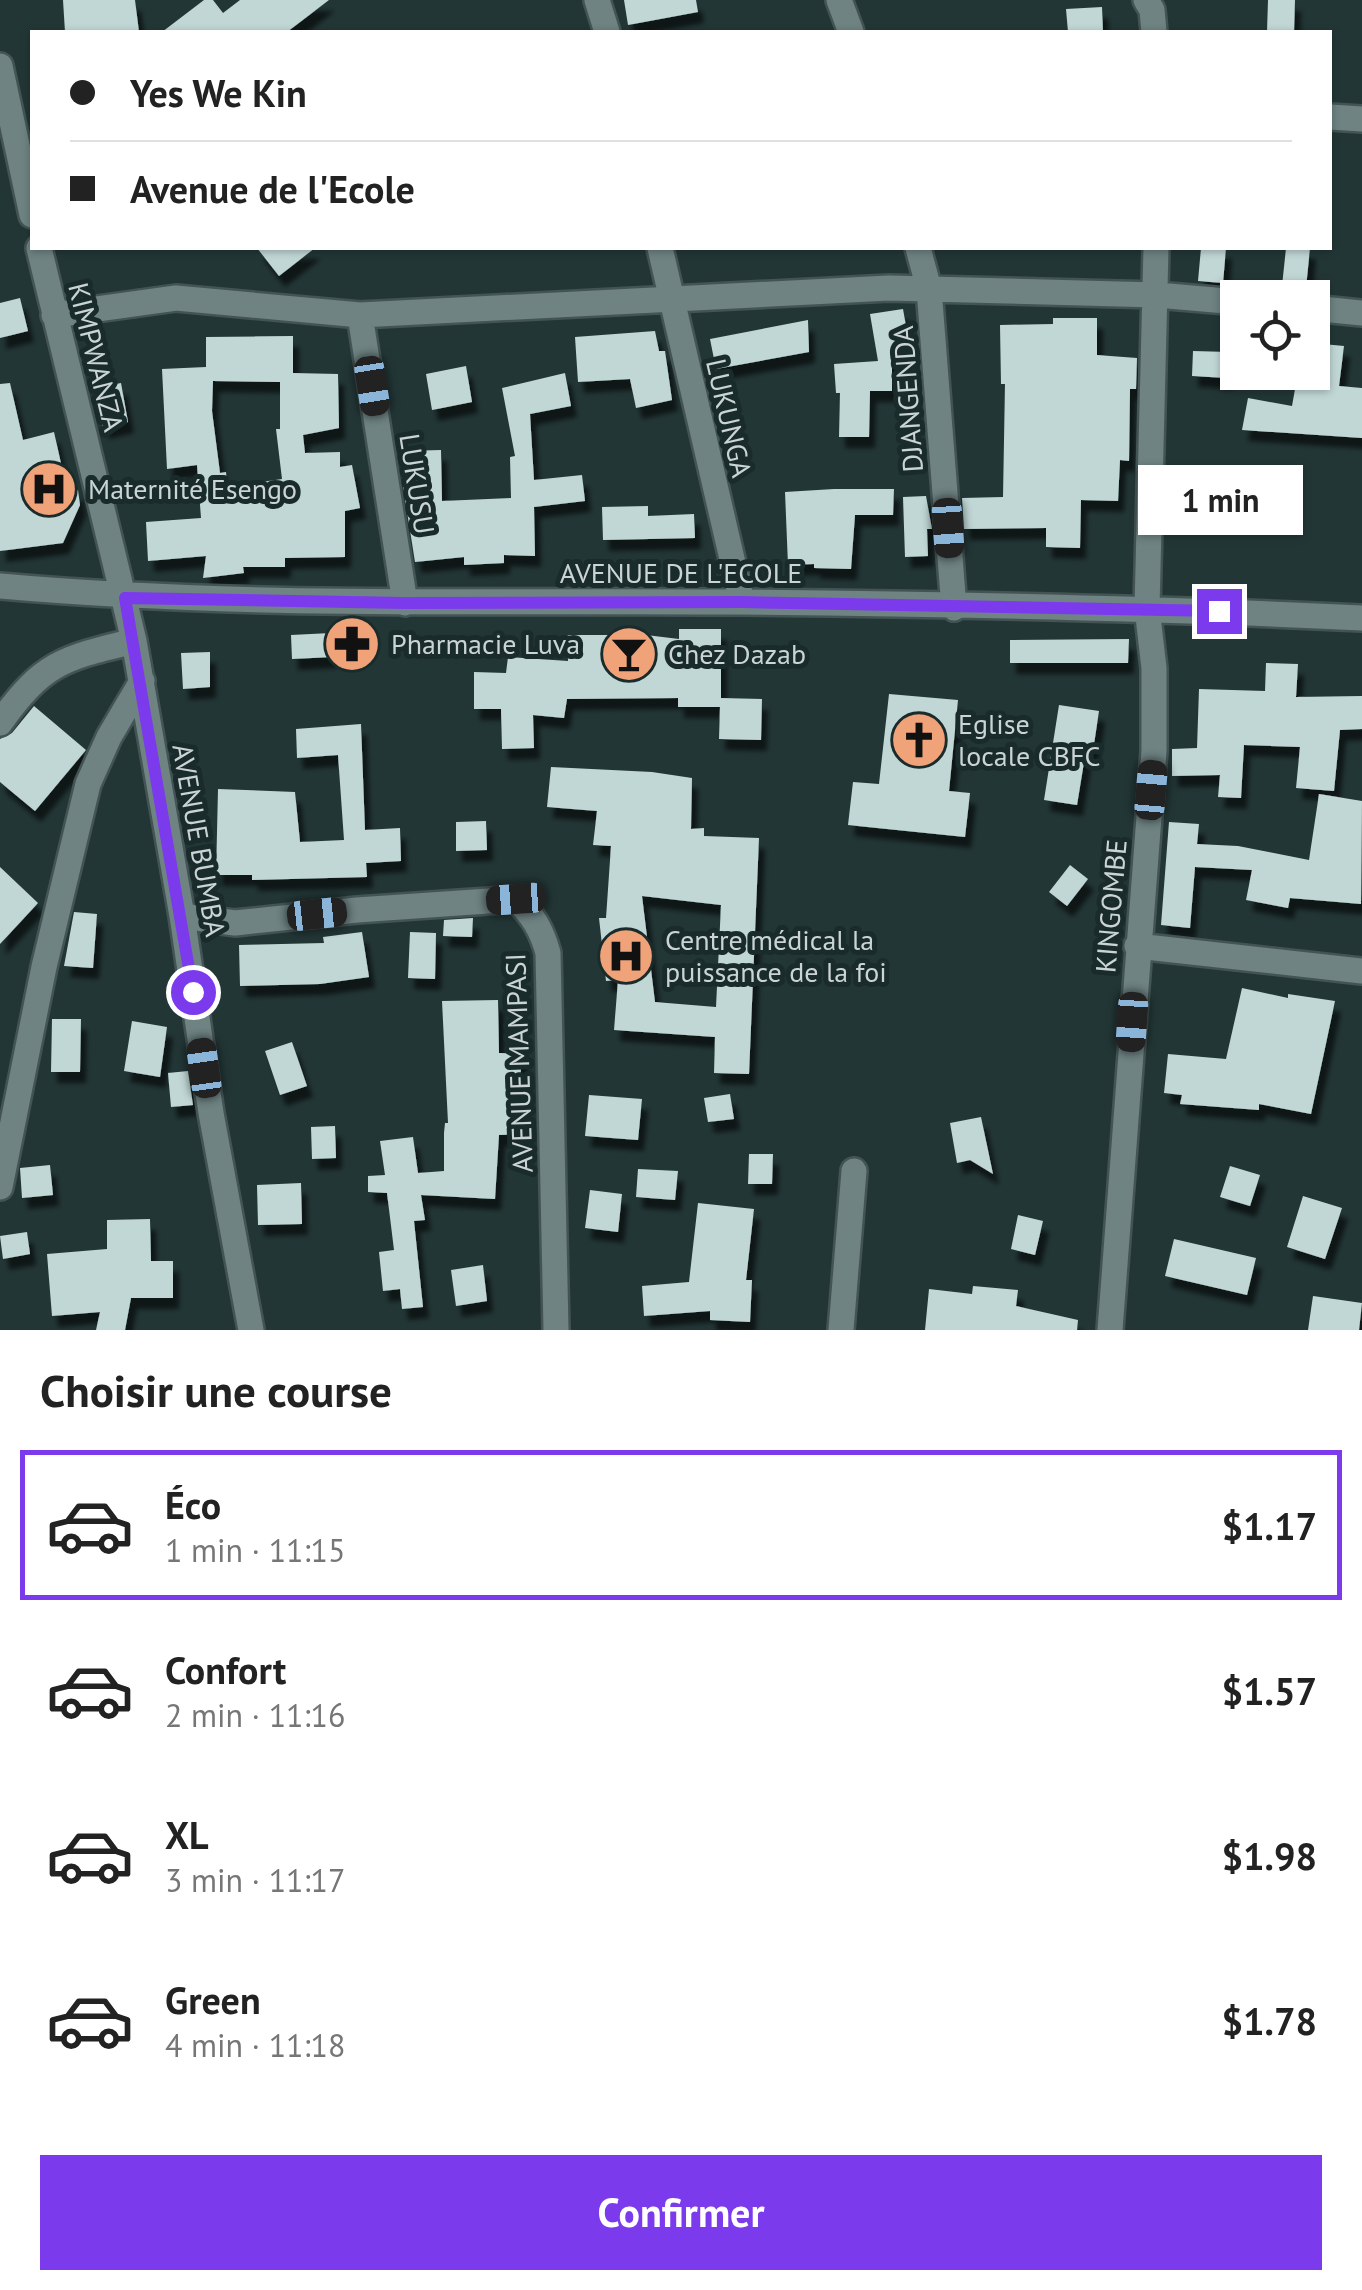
<!DOCTYPE html>
<html lang="fr">
<meta charset="utf-8">
<style>
:root{--surface:#fff;--page:#f2f2f2;--text:#222;--muted:#767676;--line:#e0e0e0;--accent:#7c3aed}
body{margin:0;font-family:"PT Sans",sans-serif;background:var(--page);color:var(--text);height:100vh;display:flex;flex-direction:column;font-size:38px;white-space:nowrap}
*{box-sizing:border-box;margin:0}
p{font-size:32px;color:var(--muted)}
.icon{flex:none;width:55px;height:55px;fill:none;stroke:currentColor;stroke-width:2;stroke-linecap:round;stroke-linejoin:round}
.map{position:relative;height:1330px;overflow:hidden}
.drawer{display:flex;flex-direction:column;background:var(--surface);flex:1}
.drawer>*{flex:none}
.guide{position:absolute;left:30px;top:30px;width:1302px;height:220px;border-radius:0px;box-shadow:0 2px 8px #0004;display:grid;align-content:center;height:220px;padding:0 40px;background:var(--surface)}
.controls{position:absolute;left:1220px;top:280px;display:grid;gap:20px}
.controls a{display:grid;place-items:center;width:110px;height:110px;border-radius:0px;background:var(--surface);box-shadow:0 2px 8px #0004;font-size:50px}
.end{position:absolute;width:45px;height:45px;margin:-22px;border:12px solid #7c3aed;background:#fff;box-shadow:0 0 0 5px #fff}
.from{border-radius:50%}
.bubble{position:absolute;height:70px;border-radius:0px;background:var(--surface);box-shadow:0 2px 8px #0004;font-size:32px;font-weight:600;line-height:70px;text-align:center}
.car{position:absolute;width:30px;height:60px;margin:-30px -15px;border-radius:12px;box-shadow:0 0 8px 2px #0007;background:linear-gradient(#222 24%,#8ab4d8 0 40%,#222 0 76%,#8ab4d8 0 86%,#222 0)}
.guide b{display:flex;align-items:center;gap:35px;height:95px;font-size:38px}
.guide b+b{border-top:2px solid var(--line)}
.guide i{width:25px;height:25px;background:var(--text)}
ul{padding:0;list-style:none}
li{display:flex;align-items:center;gap:30px;height:150px;margin:0 20px 15px;padding:0 20px;border:5px solid transparent;border-radius:0px}
li div{flex:1}
li b{display:block;font-size:38px}
li em{font-style:normal;font-weight:600}
li.on{border-color:var(--accent)}
li>.icon{width:90px;height:90px;stroke-width:1.5}
h2{padding:0 40px;font-size:45px;line-height:120px}
.cta{display:flex;gap:20px;margin-top:auto;padding:20px 40px}
.cta a{flex:1;height:115px;border-radius:0px;background:var(--accent);color:#fff;font-size:40px;font-weight:600;line-height:115px;text-align:center}
.map>svg:first-child{display:block}
.building{fill:#c1d7d6;fill-rule:evenodd;filter:url(#shadow)}
.lines{fill:none;stroke-linecap:round;stroke-linejoin:round}
.street-casing{stroke:#445454;stroke-width:30}
.street{stroke:#6f8383;stroke-width:25}
.route{stroke:#7c3aed;stroke-width:12}
.labels{text-anchor:middle;stroke-width:10;stroke-linejoin:round;paint-order:stroke}
.street-label{font-size:28px;fill:#cad4d4;stroke:#1a2b2c}
.poi-label{font-size:28px;fill:#cad4d4;stroke:#1a2b2c;text-anchor:start}
</style>
<div class="map">
<svg width="1362" height="1330" viewBox="0 0 1362 1330">
<defs>
<filter id="shadow"><feDropShadow dx="6" dy="11" stdDeviation="2.5" flood-color="#0009"/></filter>
</defs>
<rect width="100%" height="100%" fill="#233636"/>
<path class="building" d="M63,0H135L139,32H65Z
M204,0H213L223,13L240,0H329L287,32H162Z
M624,0H696L698,12L628,25Z
M1268,0H1295L1294,32H1267Z
M1102,7L1103,32H1068L1066,9Z
M257,248H315L279,276Z
M1201,248H1226L1223,283L1198,281Z
M1286,248H1310L1306,288L1282,286Z
M20,298L28,331L0,338V303Z
M903,309L912,360L892,363V391H870L869,437H839L840,393H836L834,364L878,361L870,314Z
M1053,318H1097V355L1137,358L1136,389H1130L1129,461L1120,460L1118,501L1081,500L1080,548L1046,547V528L964,529L962,498L1003,497L1005,384H1001L1000,325L1053,324Z
M808,320L809,352L716,369L710,339Z
M655,331L659,351H665L672,400L636,408L630,379L578,382L575,337Z
M293,336V373L338,374L339,428L303,435L305,453L340,452V467L352,465L360,508L345,511V557L285,558V567H243L244,573L203,578L206,556L148,561L146,522L201,518L197,465L167,469L162,369L206,367V337ZM213,381L280,382V429H276L282,479L227,487L226,472L220,473L212,411Z
M1312,343L1344,346L1339,386L1362,388V438L1242,430L1248,398L1292,406L1298,372H1312Z
M1193,351L1229,352L1227,378L1192,376Z
M466,366L472,402L432,410L426,374Z
M565,373L571,406L530,414L534,480L582,475L585,501L534,507L535,556L504,555V563L464,565V557L415,562L403,486V451L441,450L442,501L511,498L510,457L515,456L502,388Z
M10,383L23,440L54,432L67,490H78L80,505L63,543L0,551V384Z
M121,383L128,422L103,428L94,388Z
M1172,468H1213L1220,506L1171,505Z
M834,489H894L893,515H855L851,569L814,568V564L788,565L785,492Z
M926,496L932,529H927L928,556L905,557L903,497Z
M648,506V516L694,514L695,538L603,540L602,507Z
M679,629H721V698L762,699L761,740L719,739L720,707H678V698L567,699L564,718L533,715L534,748L502,749L501,709H474V672L506,673L508,657L568,661L567,635H613V631L679,639Z
M331,633L332,657L292,659L291,635Z
M1129,639L1128,663H1010V640Z
M210,652V687L183,689L181,653Z
M1266,663L1298,664L1296,697L1362,696V729L1340,730L1334,791L1296,788L1300,747L1244,745L1241,798L1218,797L1220,775L1172,776V749L1197,748L1199,689L1265,691Z
M889,694L958,700L949,791L970,793L965,837L848,825L853,782L879,784Z
M1059,705L1099,711L1093,751L1086,750L1077,805L1044,800Z
M34,706L86,750L35,811L0,782V739L12,733Z
M361,724L365,830L400,828L401,861L366,863L367,877L252,880V875H216L218,789L295,792L300,842L344,840L338,755L297,758L296,729Z
M551,767L652,772L692,778L691,829L704,828V836L759,838L749,1074L714,1073L715,1037L614,1030L618,980L606,981L599,918H606L611,846L593,845L597,811L547,807ZM642,896L721,905L716,1007L655,1002Z
M1319,794L1362,801L1361,904L1290,898L1288,908L1246,900L1252,870L1195,867L1190,928L1161,925L1169,822L1199,824L1197,844L1238,846L1309,860Z
M486,821L487,850L456,851V822Z
M1070,865L1088,879L1067,906L1049,892Z
M0,867L38,903L0,944Z
M74,912L97,914L93,968L64,966Z
M473,918L472,937L443,936L444,920Z
M362,932L369,977L320,984L240,986L239,945L324,943L323,937Z
M410,932L436,933L435,979L408,978Z
M1242,988L1288,998V994L1335,1001L1311,1114L1259,1104V1110L1180,1104L1182,1095L1164,1093L1168,1054L1226,1059Z
M498,1000L499,1053L522,1054L518,1110H525L526,1134L499,1135L495,1199L421,1195L425,1220L414,1221L423,1307L402,1309L400,1289L383,1291L379,1252L394,1250L387,1193L368,1192V1176L385,1175L380,1141L413,1137L418,1173L444,1171V1133L445,1123H448L442,1001Z
M52,1019H81L80,1072H51Z
M132,1021L167,1027L160,1077L124,1071Z
M292,1042L307,1086L280,1095L265,1051Z
M188,1071L193,1105L171,1107L168,1073Z
M730,1094L734,1119L708,1122L704,1098Z
M589,1095L642,1099L638,1140L585,1136Z
M981,1117L993,1174L970,1160L957,1163L950,1123Z
M335,1126L336,1158L312,1159L311,1127Z
M749,1154H773L772,1184H748Z
M50,1165L53,1195L22,1198L20,1168Z
M1230,1166L1260,1175L1250,1206L1220,1197Z
M638,1169L678,1171L675,1200L636,1197Z
M301,1183L302,1224L258,1225L257,1185Z
M590,1190L622,1194L618,1232L585,1228Z
M1303,1196L1342,1208L1325,1259L1287,1247Z
M698,1203L754,1209L746,1280H752L750,1322L710,1320V1311L644,1316L642,1286L689,1282Z
M1018,1215L1043,1221L1035,1255L1011,1249Z
M150,1219L151,1261H173V1298H131L125,1330H96L100,1312L52,1316L47,1254L107,1249V1220Z
M27,1232L30,1254L3,1259L0,1236Z
M1174,1239L1256,1258L1247,1295L1165,1276Z
M483,1265L487,1301L456,1306L451,1270Z
M973,1286L1018,1290L1016,1306L1078,1320L1077,1330H925L929,1289L972,1294Z
M1313,1296L1362,1303L1359,1330H1308Z"/>
<g class="lines">
<g class="street-casing">
<path id="street" d="M597,0L607,32
M839,0L851,32
M1146,0L1152,10L1154,32
M0,66L32,215
M1330,117L1362,119
M39,248L134,641L182,916L211,1113L251,1330
M660,248L742,602
M918,248L929,289L954,608
M1312,308L1362,313
M54,315L176,298L360,315L889,288L1157,295L1238,302
M360,315L405,603
M0,586C247,608 494,600 741,602C948,604 1155,608 1362,618
M0,723C43,662 64,658 134,641
M182,916L235,923L357,910L516,899C533,915 542,931 548,953L556,1330
M1137,946L1362,971
M0,1187L44,967L88,784L109,737L142,681
M841,1330L854,1171
M1110,1330L1154,751V668L1147,608L1156,248"/>
</g>
<use href="#street" class="street"/>
</g>
<g class="lines">
<path class="route" d="M193,992L125,598L404,603L742,602L1219,611"/>
</g>
<defs>
<g id="hospital-disc" transform="scale(2.875)"><circle r="9.5" fill="#f0a278" stroke="#1a2b2c"/><path d="M-5-5h3v3.5h4V-5h3V5h-3V1.5h-4V5h-3Z" fill="#111"/></g>
<g id="pharmacy-disc" transform="scale(2.875)"><circle r="9.5" fill="#f0a278" stroke="#1a2b2c"/><path d="M-2-6h4v4h4v4h-4v4h-4v-4h-4v-4h4Z" fill="#111"/></g>
<g id="bar-disc" transform="scale(2.875)"><circle r="9.5" fill="#f0a278" stroke="#1a2b2c"/><path d="M-6-5H6L.8 .8V4.5H3.5V6h-7V4.5H-.8V.8Z" fill="#111"/></g>
<g id="church-disc" transform="scale(2.875)"><circle r="9.5" fill="#f0a278" stroke="#1a2b2c"/><path d="M-1.2-6h2.4v3.5h3.3v2.4h-3.3V6h-2.4V-.1h-3.3v-2.4h3.3Z" fill="#111"/></g>
</defs>
<g fill-rule="evenodd">
<use href="#hospital-disc" x="49" y="489"/>
<use href="#pharmacy-disc" x="352" y="644"/>
<use href="#bar-disc" x="629" y="654"/>
<use href="#church-disc" x="919" y="740"/>
<use href="#hospital-disc" x="626" y="956"/>
</g>
<g class="labels">
<g class="street-label">
<text transform="translate(96 357) rotate(76)" y="10">KIMPWANZA</text>
<text transform="translate(908 399) rotate(-94)" y="10">DJANGENDA</text>
<text transform="translate(729 418) rotate(77)" y="10">LUKUNGA</text>
<text transform="translate(417 484) rotate(81)" y="10">LUKUSU</text>
<text x="681" y="583">AVENUE DE L'ECOLE</text>
<text transform="translate(199 840) rotate(80)" y="10">AVENUE BUMBA</text>
<text transform="translate(1111 906) rotate(-85)" y="10">KINGOMBE</text>
<text transform="translate(519 1063) rotate(-92)" y="10">AVENUE MAMPASI</text>
</g>
<g class="poi-label">
<text x="88" y="499">Maternité Esengo</text>
<text x="391" y="654">Pharmacie Luva</text>
<text x="668" y="664">Chez Dazab</text>
<text x="958" y="734">Eglise<tspan x="958" dy="32">locale CBFC</tspan></text>
<text x="665" y="950">Centre médical la<tspan x="665" dy="32">puissance de la foi</tspan></text>
</g>
</g>
</svg>
<div class="controls">
<a><svg class="icon" aria-label="locate" viewBox="0 0 24 24"><circle cx="12" cy="12" r="6"/><path d="M12 2v4M12 18v4M2 12h4M18 12h4"/></svg></a>
</div>
<i class="end from" style="left:193px;top:992px"></i>
<i class="end" style="left:1219px;top:611px"></i>
<div class="bubble" style="left:1138px;top:465px;width:165px">1 min</div>
<i class="car" style="left:372px;top:386px;rotate:171deg"></i>
<i class="car" style="left:948px;top:528px;rotate:176deg"></i>
<i class="car" style="left:1151px;top:790px;rotate:5deg"></i>
<i class="car" style="left:516px;top:899px;rotate:266deg"></i>
<i class="car" style="left:317px;top:914px;rotate:84deg"></i>
<i class="car" style="left:1132px;top:1022px;rotate:184deg"></i>
<i class="car" style="left:204px;top:1068px;rotate:352deg"></i>
<div class="guide">
<b><i class="from"></i>Yes We Kin</b>
<b><i></i>Avenue de l'Ecole</b>
</div>
</div>
<section class="drawer">
<h2>Choisir une course</h2>
<ul>
<li class="on"><svg class="icon" aria-label="car" viewBox="0 0 24 24"><path d="M5 17H2v-5l4-1 3-4h7l3 4 3 1v5h-3M9 17h6M6 11h13"/><circle cx="7" cy="17" r="2"/><circle cx="17" cy="17" r="2"/></svg><div><b>Éco</b><p>1 min · 11:15</p></div><em>$1.17</em></li>
<li><svg class="icon" aria-label="car" viewBox="0 0 24 24"><path d="M5 17H2v-5l4-1 3-4h7l3 4 3 1v5h-3M9 17h6M6 11h13"/><circle cx="7" cy="17" r="2"/><circle cx="17" cy="17" r="2"/></svg><div><b>Confort</b><p>2 min · 11:16</p></div><em>$1.57</em></li>
<li><svg class="icon" aria-label="car" viewBox="0 0 24 24"><path d="M5 17H2v-5l4-1 3-4h7l3 4 3 1v5h-3M9 17h6M6 11h13"/><circle cx="7" cy="17" r="2"/><circle cx="17" cy="17" r="2"/></svg><div><b>XL</b><p>3 min · 11:17</p></div><em>$1.98</em></li>
<li><svg class="icon" aria-label="car" viewBox="0 0 24 24"><path d="M5 17H2v-5l4-1 3-4h7l3 4 3 1v5h-3M9 17h6M6 11h13"/><circle cx="7" cy="17" r="2"/><circle cx="17" cy="17" r="2"/></svg><div><b>Green</b><p>4 min · 11:18</p></div><em>$1.78</em></li>
</ul>
<div class="cta"><a>Confirmer</a></div>
</section>
